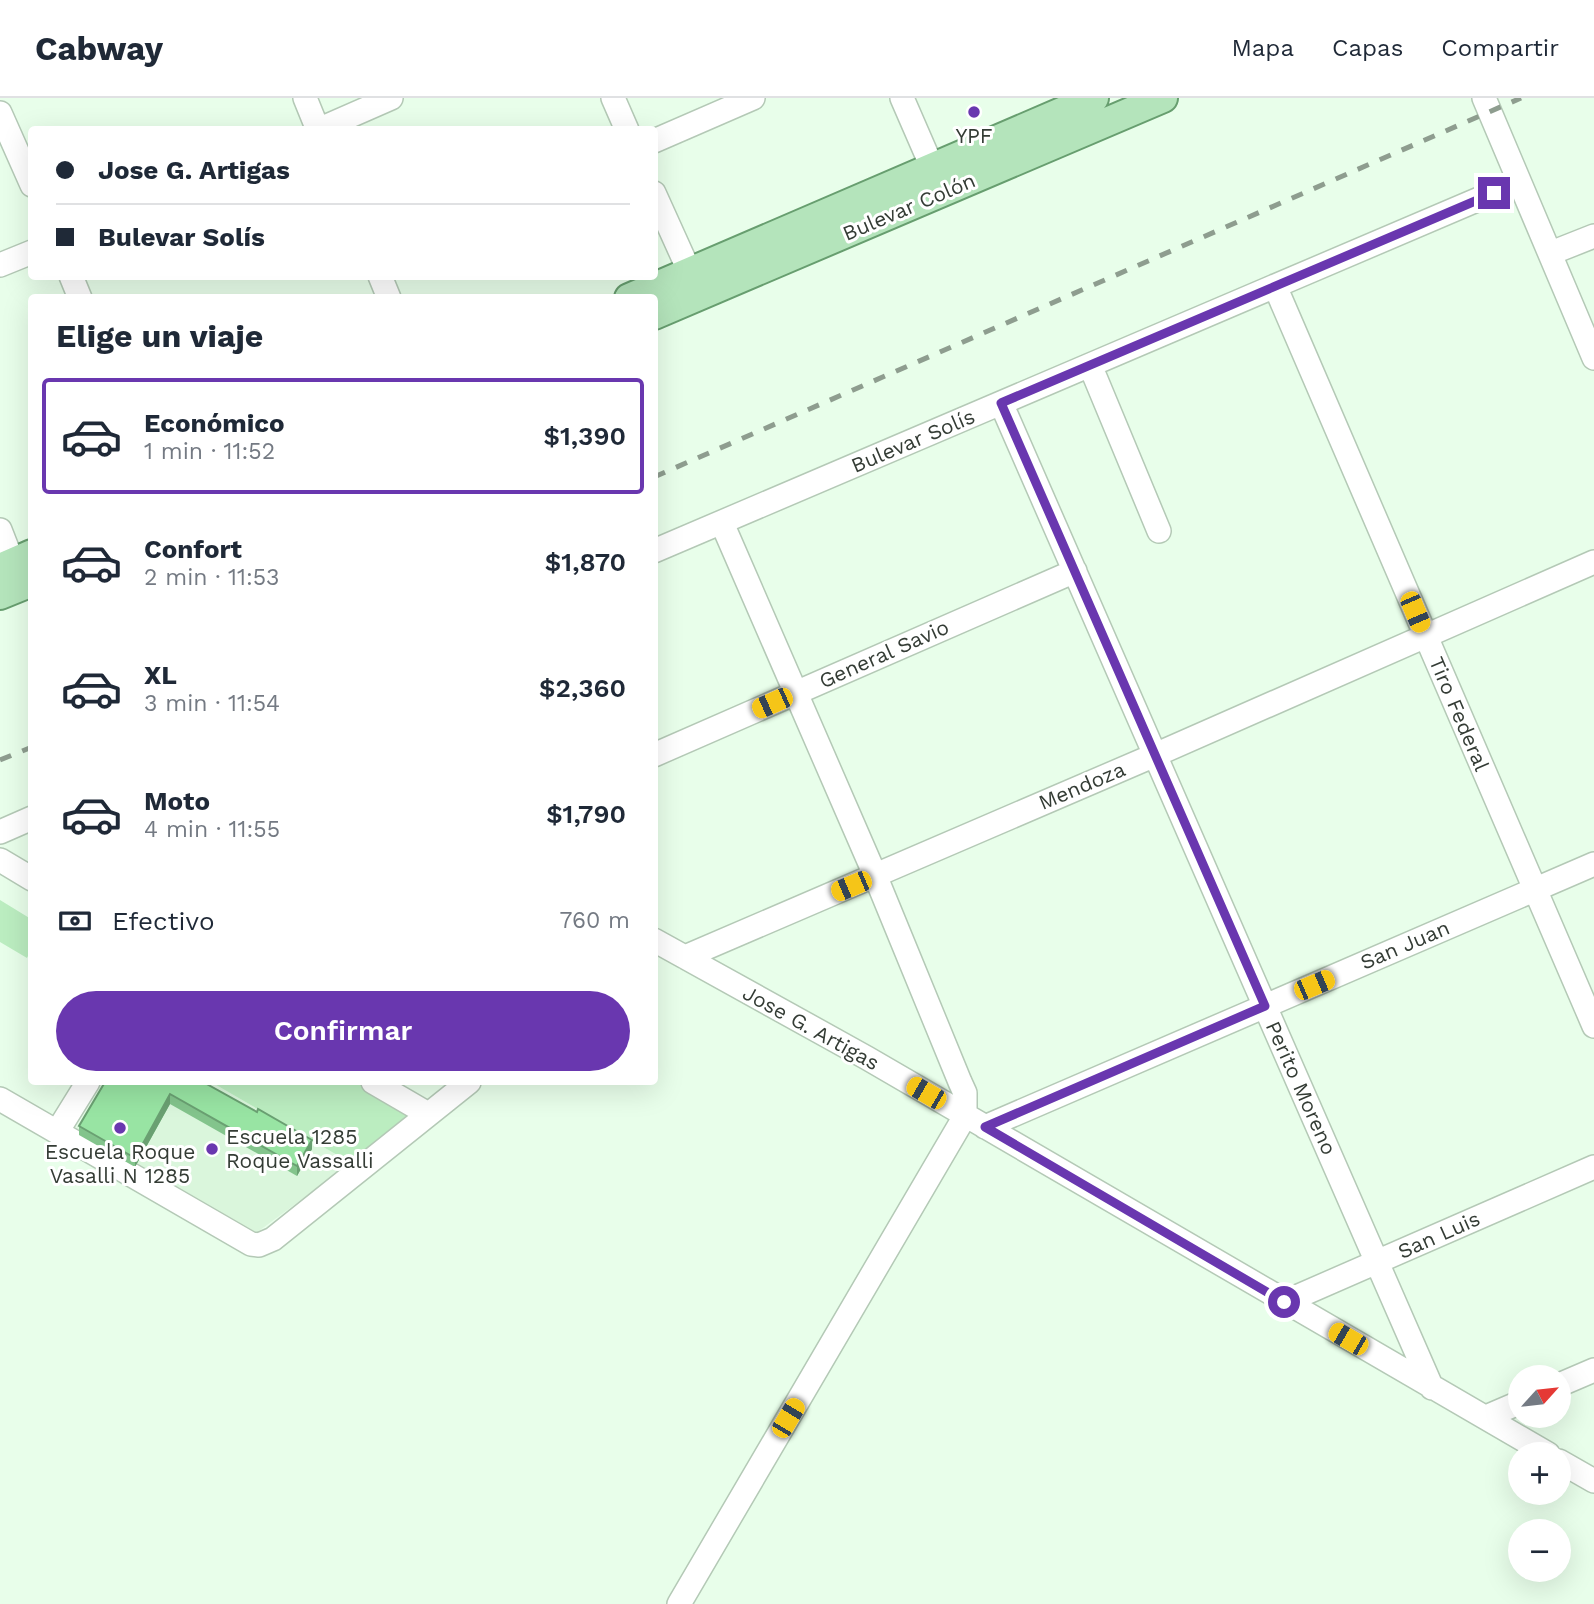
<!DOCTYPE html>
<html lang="es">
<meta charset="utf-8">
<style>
:root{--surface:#fff;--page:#f2f2f3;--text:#1f2937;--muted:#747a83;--line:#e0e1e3;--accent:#6937af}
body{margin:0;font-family:"Work Sans",sans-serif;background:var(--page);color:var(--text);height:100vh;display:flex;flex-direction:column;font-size:26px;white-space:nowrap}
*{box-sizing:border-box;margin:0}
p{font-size:23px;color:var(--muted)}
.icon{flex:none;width:38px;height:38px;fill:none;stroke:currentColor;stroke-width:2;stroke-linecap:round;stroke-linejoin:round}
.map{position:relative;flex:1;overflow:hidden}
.sheet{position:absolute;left:28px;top:196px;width:630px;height:791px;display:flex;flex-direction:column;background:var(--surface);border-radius:7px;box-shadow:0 7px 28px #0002}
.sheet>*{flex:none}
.banner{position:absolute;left:28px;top:28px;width:630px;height:154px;border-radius:7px;box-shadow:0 7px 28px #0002;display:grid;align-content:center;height:154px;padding:0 28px;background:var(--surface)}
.needle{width:46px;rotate:63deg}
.controls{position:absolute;left:1508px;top:1267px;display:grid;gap:14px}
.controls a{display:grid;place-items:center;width:63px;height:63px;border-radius:50%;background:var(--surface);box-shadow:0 7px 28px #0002;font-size:35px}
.end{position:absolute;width:32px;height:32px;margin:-16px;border:9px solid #6937af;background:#fff;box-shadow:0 0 0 4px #fff}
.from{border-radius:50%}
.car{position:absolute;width:21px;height:42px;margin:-21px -10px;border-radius:9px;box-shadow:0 0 5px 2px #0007;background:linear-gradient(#f5c518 24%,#345 0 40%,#f5c518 0 76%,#345 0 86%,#f5c518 0)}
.banner b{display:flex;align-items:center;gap:24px;height:66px;font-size:26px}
.banner b+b{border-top:2px solid var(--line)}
.banner i{width:18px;height:18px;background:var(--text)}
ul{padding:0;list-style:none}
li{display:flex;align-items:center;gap:21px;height:116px;margin:0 14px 10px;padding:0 14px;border:4px solid transparent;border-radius:7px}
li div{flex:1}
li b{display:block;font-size:26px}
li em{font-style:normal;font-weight:600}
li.selected{border-color:var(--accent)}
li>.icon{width:63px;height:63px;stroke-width:1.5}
h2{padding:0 28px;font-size:32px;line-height:84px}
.pay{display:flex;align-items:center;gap:18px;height:77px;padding:0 28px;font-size:26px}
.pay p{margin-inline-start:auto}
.action{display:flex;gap:14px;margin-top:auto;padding:14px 28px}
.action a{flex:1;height:80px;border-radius:42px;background:var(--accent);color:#fff;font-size:28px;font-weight:600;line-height:80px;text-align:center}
header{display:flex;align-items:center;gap:42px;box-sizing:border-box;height:98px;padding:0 35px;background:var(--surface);border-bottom:2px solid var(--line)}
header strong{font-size:33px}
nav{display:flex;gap:38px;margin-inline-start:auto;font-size:24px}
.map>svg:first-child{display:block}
.built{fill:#daf6dc}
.green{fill:#bbedc0}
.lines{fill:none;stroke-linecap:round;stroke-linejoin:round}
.minor-casing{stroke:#b4c9b6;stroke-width:26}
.major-casing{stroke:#679e6f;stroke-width:32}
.minor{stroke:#fff;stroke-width:23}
.major{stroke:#b4e4bb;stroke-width:28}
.rail{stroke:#8e9d8f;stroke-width:5;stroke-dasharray:12 12;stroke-linecap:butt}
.wall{fill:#83c48c}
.shaded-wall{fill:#6aa072}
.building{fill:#98e4a3;stroke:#6aa072;stroke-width:2}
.route{stroke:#6937af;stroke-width:9}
.poi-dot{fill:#6937af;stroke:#fff;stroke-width:2.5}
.labels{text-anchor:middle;stroke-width:6;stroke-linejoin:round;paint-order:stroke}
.poi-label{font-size:21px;fill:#343c35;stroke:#fff}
.street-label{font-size:21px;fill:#343c35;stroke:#fff}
</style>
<header>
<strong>Cabway</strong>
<nav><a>Mapa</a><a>Capas</a><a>Compartir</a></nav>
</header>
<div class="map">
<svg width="1594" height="1506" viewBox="0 0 1594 1506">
<rect width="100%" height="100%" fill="#e8feea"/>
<path class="built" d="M103,984H211L351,1065L252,1138L72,1037Z"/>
<path class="green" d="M0,802L31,821V852L27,860L0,844Z
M211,984H357L415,1017L351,1065Z"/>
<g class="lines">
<g class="minor-casing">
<path id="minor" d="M305,0L318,32
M613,0L627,32
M902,0L939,85
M1484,0L1594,260
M0,15L32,87
M318,32L391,0
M654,43L753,0
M654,95L696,188
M1551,155L1594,138
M0,167L32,154
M71,178L80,200
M380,178L389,200
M1275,188L1594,928
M1090,267L1159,433
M1001,305L1432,1290
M0,432L18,478
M654,453L1519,84
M654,657L1075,473
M0,734L32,720
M0,762L32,781
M654,842L867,960L1548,1356
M685,859L1155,657L1594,464
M373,984L428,1016
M0,1001L251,1146L259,1147L273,1141L469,984
M985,1029L1594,766
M57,1034L88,984
M1285,1204L1594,1069
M1559,1287L1594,1272
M1486,1319L1521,1304
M1559,1363L1594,1383
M679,1506L965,1018V995L960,984L875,777L722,425"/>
</g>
<g class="major-casing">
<path id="major" d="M629,200L1094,0
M654,217L1163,0
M0,470L32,456
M0,497L32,484"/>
</g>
<use href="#minor" class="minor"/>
<use href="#major" class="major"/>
<path class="rail" d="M654,379L1521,0
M0,662L32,649"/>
</g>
<path class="wall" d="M203,984L312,1051L297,1078L170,1006L135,1069L79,1037V1028Z"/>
<path class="shaded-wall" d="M170,996V1006L135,1069V1060Z
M312,1042V1051L297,1078V1068Z"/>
<path class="building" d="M105,984H203L257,1014L258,1011L312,1042L297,1068L170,996L135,1060L79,1028Z"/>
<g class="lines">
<path class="route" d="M1284,1204L985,1029L1265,908L1001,305L1494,95"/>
</g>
<g class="poi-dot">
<circle cx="974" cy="14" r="7"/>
<circle cx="120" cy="1030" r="7"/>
<circle cx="212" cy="1051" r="7"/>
</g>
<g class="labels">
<g class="poi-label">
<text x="974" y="45">YPF</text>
<text x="226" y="1046" text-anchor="start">Escuela 1285<tspan x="226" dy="24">Roque Vassalli</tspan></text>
<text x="120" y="1061">Escuela Roque<tspan x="120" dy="24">Vasalli N 1285</tspan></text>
</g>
<g class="street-label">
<text transform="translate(909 109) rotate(-23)" y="7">Bulevar Colón</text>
<text transform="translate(913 343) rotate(-23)" y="7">Bulevar Solís</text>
<text transform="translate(884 556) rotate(-24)" y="7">General Savio</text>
<text transform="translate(1459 616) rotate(67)" y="7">Tiro Federal</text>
<text transform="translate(1082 688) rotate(-23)" y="7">Mendoza</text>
<text transform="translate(1405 847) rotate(-23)" y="7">San Juan</text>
<text transform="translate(811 930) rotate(29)" y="7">Jose G. Artigas</text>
<text transform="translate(1301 990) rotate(66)" y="7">Perito Moreno</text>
<text transform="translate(1439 1137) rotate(-24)" y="7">San Luis</text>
</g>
</g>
</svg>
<div class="controls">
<a><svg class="needle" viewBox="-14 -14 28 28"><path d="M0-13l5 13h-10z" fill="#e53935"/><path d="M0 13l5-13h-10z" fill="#747a83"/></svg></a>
<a>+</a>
<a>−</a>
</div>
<i class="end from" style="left:1284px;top:1204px"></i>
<i class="end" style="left:1494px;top:95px"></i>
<i class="car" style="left:1415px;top:514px;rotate:157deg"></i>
<i class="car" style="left:772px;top:605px;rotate:246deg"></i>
<i class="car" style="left:851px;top:788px;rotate:247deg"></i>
<i class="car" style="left:1314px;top:887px;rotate:67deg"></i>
<i class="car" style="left:926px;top:995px;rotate:300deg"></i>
<i class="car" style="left:1348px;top:1241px;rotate:300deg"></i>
<i class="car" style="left:788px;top:1320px;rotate:31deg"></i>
<div class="banner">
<b><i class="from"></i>Jose G. Artigas</b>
<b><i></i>Bulevar Solís</b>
</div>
<section class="sheet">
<h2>Elige un viaje</h2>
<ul>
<li class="selected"><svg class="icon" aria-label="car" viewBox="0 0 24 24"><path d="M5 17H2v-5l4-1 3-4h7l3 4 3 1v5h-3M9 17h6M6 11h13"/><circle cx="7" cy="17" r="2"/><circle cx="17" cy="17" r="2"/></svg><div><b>Económico</b><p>1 min · 11:52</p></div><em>$1,390</em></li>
<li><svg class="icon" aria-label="car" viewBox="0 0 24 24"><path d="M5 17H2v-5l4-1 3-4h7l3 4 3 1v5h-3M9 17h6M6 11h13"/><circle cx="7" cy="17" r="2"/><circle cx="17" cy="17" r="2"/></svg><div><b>Confort</b><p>2 min · 11:53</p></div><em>$1,870</em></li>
<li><svg class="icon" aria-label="car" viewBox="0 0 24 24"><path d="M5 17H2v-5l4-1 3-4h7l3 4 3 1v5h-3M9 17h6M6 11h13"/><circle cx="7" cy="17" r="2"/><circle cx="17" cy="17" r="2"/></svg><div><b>XL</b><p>3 min · 11:54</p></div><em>$2,360</em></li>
<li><svg class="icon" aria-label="car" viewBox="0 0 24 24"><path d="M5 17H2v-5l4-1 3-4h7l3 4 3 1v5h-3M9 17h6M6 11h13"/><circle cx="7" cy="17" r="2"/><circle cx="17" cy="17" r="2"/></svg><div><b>Moto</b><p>4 min · 11:55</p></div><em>$1,790</em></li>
</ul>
<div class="pay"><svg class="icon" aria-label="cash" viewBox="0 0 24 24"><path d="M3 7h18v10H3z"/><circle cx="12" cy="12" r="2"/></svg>Efectivo<p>760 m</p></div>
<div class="action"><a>Confirmar</a></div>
</section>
</div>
